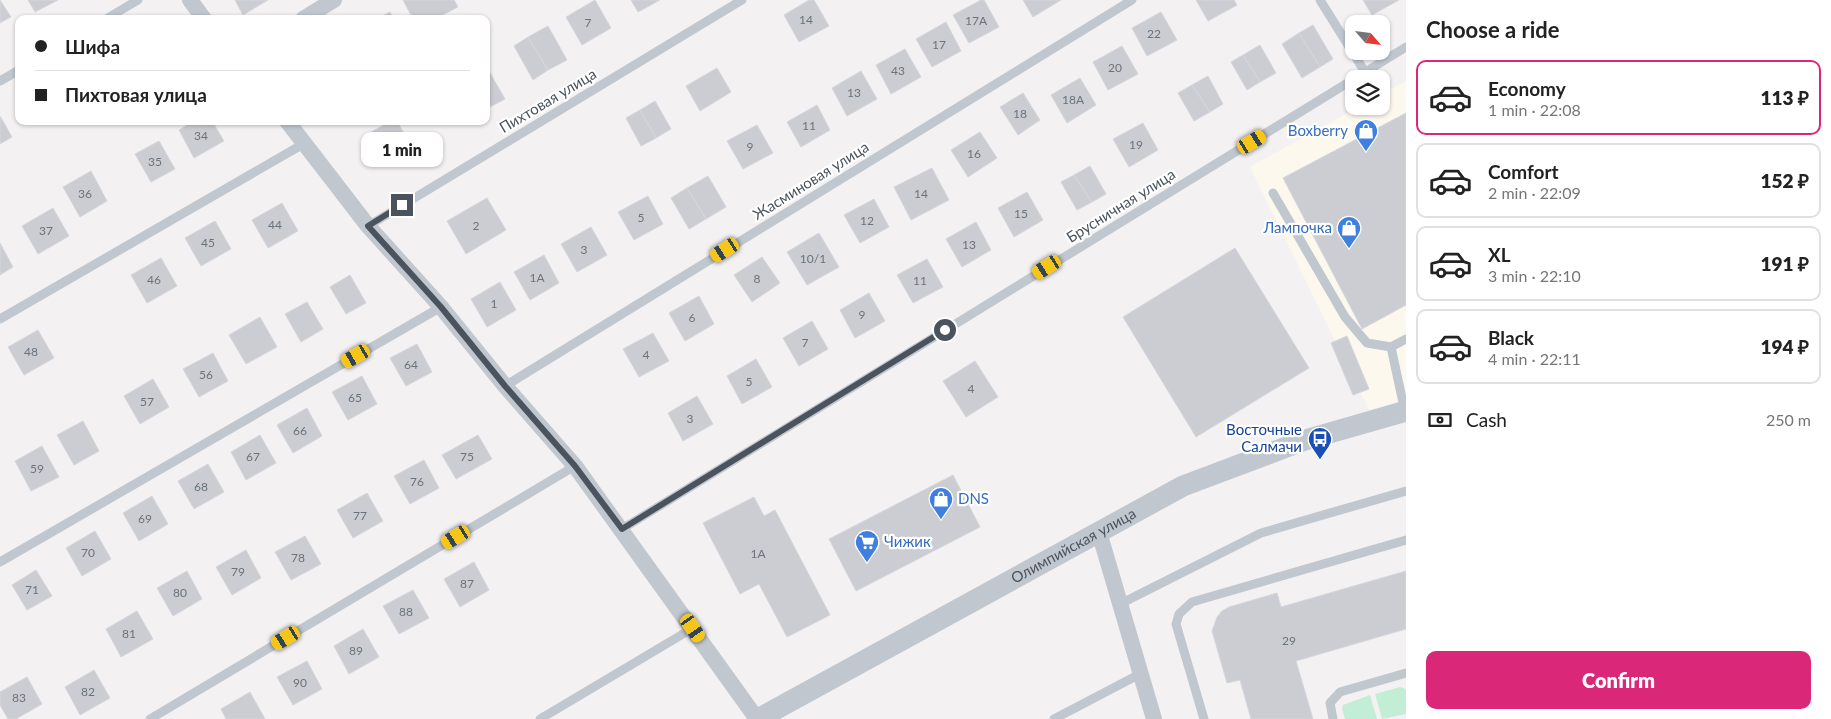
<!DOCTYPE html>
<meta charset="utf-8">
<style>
:root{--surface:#fff;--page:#f2f2f2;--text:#222;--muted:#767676;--line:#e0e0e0;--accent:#db2777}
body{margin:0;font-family:Lato,sans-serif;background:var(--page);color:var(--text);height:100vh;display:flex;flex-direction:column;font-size:19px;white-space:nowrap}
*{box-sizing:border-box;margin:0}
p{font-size:16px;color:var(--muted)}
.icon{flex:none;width:28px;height:28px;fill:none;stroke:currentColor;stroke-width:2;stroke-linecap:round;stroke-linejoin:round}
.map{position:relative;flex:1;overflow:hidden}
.details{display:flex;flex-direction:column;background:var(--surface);width:425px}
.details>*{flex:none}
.banner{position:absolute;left:15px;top:15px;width:475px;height:110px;border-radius:10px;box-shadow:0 1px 4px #0004;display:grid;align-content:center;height:110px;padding:0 20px;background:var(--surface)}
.needle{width:32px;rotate:118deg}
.fabs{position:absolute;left:1345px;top:15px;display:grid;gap:10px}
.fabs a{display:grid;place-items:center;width:45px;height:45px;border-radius:10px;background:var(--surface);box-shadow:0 1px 4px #0004;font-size:25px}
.end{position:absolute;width:22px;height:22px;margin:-11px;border:6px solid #4a535e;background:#fff;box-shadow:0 0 0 2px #fff}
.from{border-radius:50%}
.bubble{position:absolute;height:35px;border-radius:10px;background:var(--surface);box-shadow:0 1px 4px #0004;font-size:16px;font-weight:800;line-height:35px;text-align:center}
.car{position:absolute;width:15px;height:30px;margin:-15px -8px;border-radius:6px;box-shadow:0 0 4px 1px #0007;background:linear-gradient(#f5c518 24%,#345 0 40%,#f5c518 0 76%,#345 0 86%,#f5c518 0)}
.banner b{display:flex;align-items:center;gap:18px;height:48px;font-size:19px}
.banner b+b{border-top:1px solid var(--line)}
.banner i{width:12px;height:12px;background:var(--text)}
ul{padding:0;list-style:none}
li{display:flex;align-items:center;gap:15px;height:75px;margin:0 10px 8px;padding:0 10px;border:2px solid var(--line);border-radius:10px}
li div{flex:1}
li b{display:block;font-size:19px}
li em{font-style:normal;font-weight:800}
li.selected{border-color:var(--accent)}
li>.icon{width:45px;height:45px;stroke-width:1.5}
h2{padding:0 20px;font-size:22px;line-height:60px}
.pay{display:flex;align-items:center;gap:12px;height:55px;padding:0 20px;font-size:19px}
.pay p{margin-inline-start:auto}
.primary-button{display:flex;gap:10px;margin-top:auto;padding:10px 20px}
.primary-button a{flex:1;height:58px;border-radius:10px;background:var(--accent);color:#fff;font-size:20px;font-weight:800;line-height:58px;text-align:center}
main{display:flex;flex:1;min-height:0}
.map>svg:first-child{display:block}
.commercial{fill:#fcf8ed}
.green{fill:#c2eed6}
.building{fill:#cbcdd3;stroke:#d5d7dc}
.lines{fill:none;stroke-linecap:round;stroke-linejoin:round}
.service{stroke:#c0c7cf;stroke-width:9}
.minor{stroke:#c0c7cf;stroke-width:16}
.tertiary{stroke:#c0c7cf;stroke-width:21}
.route{stroke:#4a535e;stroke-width:6}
.labels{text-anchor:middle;stroke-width:4.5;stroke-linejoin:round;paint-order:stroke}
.number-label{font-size:12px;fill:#6a727b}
.street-label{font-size:15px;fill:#4a535e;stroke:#fff}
.shop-label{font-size:15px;fill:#366cbe;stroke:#fff;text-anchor:end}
.transit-label{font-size:15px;fill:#164399;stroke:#fff;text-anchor:end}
</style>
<main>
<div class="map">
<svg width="1406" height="719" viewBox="0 0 1406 719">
<rect width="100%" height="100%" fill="#f3f1f1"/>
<path class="commercial" d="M1406,81V399L1369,410L1250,167L1360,106H1381V94Z"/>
<path class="green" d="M1400,687L1406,689V714L1382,719L1375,694Z
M1370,695L1377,719H1345L1342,709L1343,705Z"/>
<path class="building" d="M0,0L11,17L0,23Z
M28,0H58L35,12Z
M235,0H268L243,15Z
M403,0H454L458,7L435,19H413Z
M595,0L611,28L582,45L566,17Z
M631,0H660L638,12Z
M809,0H814L829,26L799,42L784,15Z
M981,0H984L999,27L969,43L953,15Z
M1023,0H1061L1033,17Z
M1196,0H1234L1237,5L1208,21Z
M1363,0H1399L1372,15Z
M390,12L394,19H376Z
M1161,12L1177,40L1147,56L1132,28Z
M946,22L961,51L932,67L916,39Z
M1313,25L1333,59L1320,67L1299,33Z
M548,26L567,60L548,70L528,37Z
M1299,33L1320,67L1302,78L1282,44Z
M528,37L548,70L533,80L514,46Z
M1260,45L1276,73L1260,82L1243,55Z
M1122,46L1138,74L1108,90L1093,62Z
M905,49L921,77L891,94L876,65Z
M1243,55L1260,82L1247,90L1231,62Z
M717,68L731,92L700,111L686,86Z
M489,71L505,99L486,109V73Z
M861,71L877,99L847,116L832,88Z
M1208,76L1223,104L1210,112L1192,85Z
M1080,78L1096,105L1067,123L1051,95Z
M1192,85L1210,112L1194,121L1178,93Z
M1023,93L1040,120L1018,135L1000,107Z
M655,101L671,129L656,138L640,110Z
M817,105L830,130L801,147L787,122Z
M640,110L656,138L641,146L626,118Z
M1406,113V305L1362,329L1283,178Z
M0,116L12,137L0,144Z
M194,121H212L224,141L194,158L179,130Z
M391,121H397L411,146L382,163L366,135Z
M1143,123L1158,150L1129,167L1113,139Z
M757,125L773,153L743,169L727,141Z
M980,132L997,158L968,177L951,150Z
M159,141L175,169L151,182L135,154Z
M1090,166L1106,194L1092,202L1074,175Z
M932,168L949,200L911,220L894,187Z
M91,171L107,201L80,217L63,187Z
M1074,175L1092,202L1077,210L1061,182Z
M708,176L726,207L706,219L687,188Z
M687,188L706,219L689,229L671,198Z
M1027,192L1043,220L1014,237L998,208Z
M648,196L663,224L634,240L618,212Z
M487,198L506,230L466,254L447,221Z
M874,199L889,227L860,243L844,215Z
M282,203L298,231L268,248L252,220Z
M53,208L69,236L38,254L22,226Z
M215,221L231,249L201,266L185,238Z
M976,222L991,250L962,267L946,239Z
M591,227L607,255L577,272L561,244Z
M819,233L839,267L807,285L787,252Z
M0,243L13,267L0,275Z
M1235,248L1309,368L1196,437L1123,317Z
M544,255L559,283L530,300L514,272Z
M762,257L780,283L752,302L734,275Z
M161,258L177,286L147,303L131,275Z
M927,259L943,287L913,303L897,275Z
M350,275L366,303L346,314L330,287Z
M500,282L516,310L487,327L471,299Z
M869,293L885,321L855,338L840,310Z
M699,296L714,324L685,341L669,313Z
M307,302L323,329L301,342L285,314Z
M260,317L277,347L246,364L229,335Z
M812,321L828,349L799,366L783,338Z
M38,330L54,358L24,375L8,347Z
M653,333L669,361L639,377L623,349Z
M1347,336L1369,389L1353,395L1331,343Z
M417,344L432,372L406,386L390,358Z
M213,353L228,381L199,397L183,369Z
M756,359L772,387L742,404L727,376Z
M975,361L998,397L966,417L943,381Z
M362,376L377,404L348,420L332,392Z
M153,379L169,407L140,424L124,396Z
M697,396L713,424L683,441L668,413Z
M307,408L322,436L293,453L277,425Z
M83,421L99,451L74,465L57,435Z
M260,435L276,463L246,480L231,452Z
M478,435L492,459L456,479L442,455Z
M42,446L59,477L31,491L15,461Z
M424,460L439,488L410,504L394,476Z
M208,464L224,492L194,509L178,481Z
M953,475L980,527L856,591L829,539Z
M367,493L383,521L353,538L337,510Z
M152,496L168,524L139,541L123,513Z
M754,497L764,516L775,510L830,615L787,637L759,584L740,594L703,523Z
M95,531L111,559L82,576L66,548Z
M305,536L321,564L291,580L275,552Z
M246,550L261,578L232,595L216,567Z
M474,562L489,590L460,607L444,579Z
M36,570L52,596L27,610L12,585Z
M187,571L202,599L173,616L157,588Z
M1406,571V629L1296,661L1313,719H1251L1240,680L1227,683L1212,631L1217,617L1222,611L1229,607L1277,593L1281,607Z
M413,590L429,618L399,634L383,606Z
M137,611L153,639L121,657L106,629Z
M363,629L379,657L349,674L334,646Z
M307,661L322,689L293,705L277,677Z
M94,670L110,698L80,715L65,687Z
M27,677L42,704L16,719H8L0,705V692Z
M250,692L265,719H226L221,709Z"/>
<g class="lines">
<path class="service" d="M1320,0L1365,72
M106,19L138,0
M0,81L19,70
M1273,193L1345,317L1367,343L1391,347L1406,339
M368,226L742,0
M0,319L305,143
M1391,347L1405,412
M505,386L1132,0
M622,529L1406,47
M0,562L441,307
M1120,604L1261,533L1406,491
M150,719L575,466
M540,719L693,628
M1054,719L1140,674
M1204,719L1176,624L1179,614L1192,602L1406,540
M1333,719L1330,703L1340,692L1406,673"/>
<path class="minor" d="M190,0L204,19
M303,19L334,0
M287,121L368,226L441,307L505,386L575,466L757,719
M1099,532L1154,719"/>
<path class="tertiary" id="s1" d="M758,719L1183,486L1305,440L1406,411"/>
</g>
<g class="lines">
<path class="route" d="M402,205L368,226L441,307L505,386L575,466L622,529L945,330"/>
</g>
<defs>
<g id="shop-pin" transform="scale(1.25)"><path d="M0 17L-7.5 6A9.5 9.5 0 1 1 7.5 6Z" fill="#3f7fe0" stroke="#fff"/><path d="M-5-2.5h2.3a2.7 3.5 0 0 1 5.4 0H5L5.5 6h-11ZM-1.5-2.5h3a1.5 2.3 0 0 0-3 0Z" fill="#fff"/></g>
<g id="bus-pin" transform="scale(1.25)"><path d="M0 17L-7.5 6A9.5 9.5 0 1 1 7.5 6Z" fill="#1a4fb4" stroke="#fff"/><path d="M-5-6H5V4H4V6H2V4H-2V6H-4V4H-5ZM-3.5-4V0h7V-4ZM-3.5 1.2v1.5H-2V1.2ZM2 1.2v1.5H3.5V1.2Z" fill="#fff"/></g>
<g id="supermarket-pin" transform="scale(1.25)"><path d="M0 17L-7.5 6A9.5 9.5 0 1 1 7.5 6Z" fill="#3f7fe0" stroke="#fff"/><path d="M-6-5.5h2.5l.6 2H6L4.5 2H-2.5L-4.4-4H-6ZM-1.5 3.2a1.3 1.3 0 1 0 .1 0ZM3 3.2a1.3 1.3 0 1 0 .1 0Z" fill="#fff"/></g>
</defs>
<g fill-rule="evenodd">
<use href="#shop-pin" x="1366" y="131"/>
<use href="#shop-pin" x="1349" y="228"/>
<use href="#bus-pin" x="1320" y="439"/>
<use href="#shop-pin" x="941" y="499"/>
<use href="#supermarket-pin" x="867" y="542"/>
</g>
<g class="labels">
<g class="number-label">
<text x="806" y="24">14</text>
<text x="976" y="25">17А</text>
<text x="588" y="27">7</text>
<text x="1154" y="38">22</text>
<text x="939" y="49">17</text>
<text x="1115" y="72">20</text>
<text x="898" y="75">43</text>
<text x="854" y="97">13</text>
<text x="1073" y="104">18А</text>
<text x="1020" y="118">18</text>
<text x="809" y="130">11</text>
<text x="201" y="140">34</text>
<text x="1136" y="149">19</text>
<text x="750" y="151">9</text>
<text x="974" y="158">16</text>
<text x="155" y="166">35</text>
<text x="85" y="198">36</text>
<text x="921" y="198">14</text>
<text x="1021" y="218">15</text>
<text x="641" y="222">5</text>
<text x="867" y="225">12</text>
<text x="275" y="229">44</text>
<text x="476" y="230">2</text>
<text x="46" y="235">37</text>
<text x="208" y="247">45</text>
<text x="969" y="249">13</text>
<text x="584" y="254">3</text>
<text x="813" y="263">10/1</text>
<text x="537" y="282">1А</text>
<text x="757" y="283">8</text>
<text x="154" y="284">46</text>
<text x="920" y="285">11</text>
<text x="494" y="308">1</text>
<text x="862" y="319">9</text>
<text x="692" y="322">6</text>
<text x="805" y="347">7</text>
<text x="31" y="356">48</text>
<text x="646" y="359">4</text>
<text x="411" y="369">64</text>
<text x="206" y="379">56</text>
<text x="749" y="386">5</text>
<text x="971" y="393">4</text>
<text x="355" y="402">65</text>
<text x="147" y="406">57</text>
<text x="690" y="423">3</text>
<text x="300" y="435">66</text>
<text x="253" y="461">67</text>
<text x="467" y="461">75</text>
<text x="37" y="473">59</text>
<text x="417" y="486">76</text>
<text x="201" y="491">68</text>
<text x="360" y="520">77</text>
<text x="145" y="523">69</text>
<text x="88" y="557">70</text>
<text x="758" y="558">1А</text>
<text x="298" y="562">78</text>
<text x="238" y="576">79</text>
<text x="467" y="588">87</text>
<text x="32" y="594">71</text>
<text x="180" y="597">80</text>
<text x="406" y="616">88</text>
<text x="129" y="638">81</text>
<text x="1289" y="645">29</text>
<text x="356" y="655">89</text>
<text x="300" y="687">90</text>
<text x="88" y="696">82</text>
<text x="19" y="702">83</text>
</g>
<g class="street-label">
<text transform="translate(548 101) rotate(-31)" y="5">Пихтовая улица</text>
<text transform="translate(811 181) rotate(-32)" y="5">Жасминовая улица</text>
<text transform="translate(1121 206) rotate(-32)" y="5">Брусничная улица</text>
<text dy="5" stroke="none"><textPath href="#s1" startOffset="360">Олимпийская улица</textPath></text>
</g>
<g class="shop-label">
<text x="1348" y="136">Boxberry</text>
<text x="1332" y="233">Лампочка</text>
<text x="958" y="504" text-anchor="start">DNS</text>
<text x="884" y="547" text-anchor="start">Чижик</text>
</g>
<g class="transit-label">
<text x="1302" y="435">Восточные<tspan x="1302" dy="17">Салмачи</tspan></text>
</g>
</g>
</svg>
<div class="fabs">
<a><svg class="needle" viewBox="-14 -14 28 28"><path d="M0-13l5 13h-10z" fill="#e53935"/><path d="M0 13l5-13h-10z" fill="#767676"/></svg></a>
<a><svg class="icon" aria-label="layers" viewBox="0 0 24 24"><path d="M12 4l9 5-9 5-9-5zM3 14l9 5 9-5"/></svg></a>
</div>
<i class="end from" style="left:945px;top:330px"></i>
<i class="end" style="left:402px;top:205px"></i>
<div class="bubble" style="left:361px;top:132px;width:82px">1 min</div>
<i class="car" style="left:1252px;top:142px;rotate:59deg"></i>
<i class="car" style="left:725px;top:250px;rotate:238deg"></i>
<i class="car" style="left:1047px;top:267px;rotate:238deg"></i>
<i class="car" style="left:356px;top:356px;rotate:240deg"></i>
<i class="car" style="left:456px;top:537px;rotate:239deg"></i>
<i class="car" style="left:693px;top:628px;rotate:145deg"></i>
<i class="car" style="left:286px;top:638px;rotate:239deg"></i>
<div class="banner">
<b><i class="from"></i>Шифа</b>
<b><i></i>Пихтовая улица</b>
</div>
</div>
<section class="details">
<h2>Choose a ride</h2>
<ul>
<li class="selected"><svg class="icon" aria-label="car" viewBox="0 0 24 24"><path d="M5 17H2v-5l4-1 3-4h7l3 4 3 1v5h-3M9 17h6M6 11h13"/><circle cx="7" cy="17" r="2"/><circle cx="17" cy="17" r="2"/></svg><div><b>Economy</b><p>1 min · 22:08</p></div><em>113 ₽</em></li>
<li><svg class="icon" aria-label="car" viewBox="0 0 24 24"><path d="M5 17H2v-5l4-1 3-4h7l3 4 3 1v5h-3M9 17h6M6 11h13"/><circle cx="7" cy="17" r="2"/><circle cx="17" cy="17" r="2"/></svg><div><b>Comfort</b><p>2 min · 22:09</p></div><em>152 ₽</em></li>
<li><svg class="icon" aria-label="car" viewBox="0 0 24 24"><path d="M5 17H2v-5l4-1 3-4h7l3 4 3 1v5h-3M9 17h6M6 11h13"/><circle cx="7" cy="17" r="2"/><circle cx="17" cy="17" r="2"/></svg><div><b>XL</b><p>3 min · 22:10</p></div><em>191 ₽</em></li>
<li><svg class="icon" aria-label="car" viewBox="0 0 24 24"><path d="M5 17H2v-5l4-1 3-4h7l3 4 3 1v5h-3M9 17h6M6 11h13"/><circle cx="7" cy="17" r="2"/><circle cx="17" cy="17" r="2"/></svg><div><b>Black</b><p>4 min · 22:11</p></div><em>194 ₽</em></li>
</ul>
<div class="pay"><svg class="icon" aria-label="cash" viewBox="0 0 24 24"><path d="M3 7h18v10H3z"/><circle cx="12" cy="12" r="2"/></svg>Cash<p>250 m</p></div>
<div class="primary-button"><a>Confirm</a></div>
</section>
</main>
